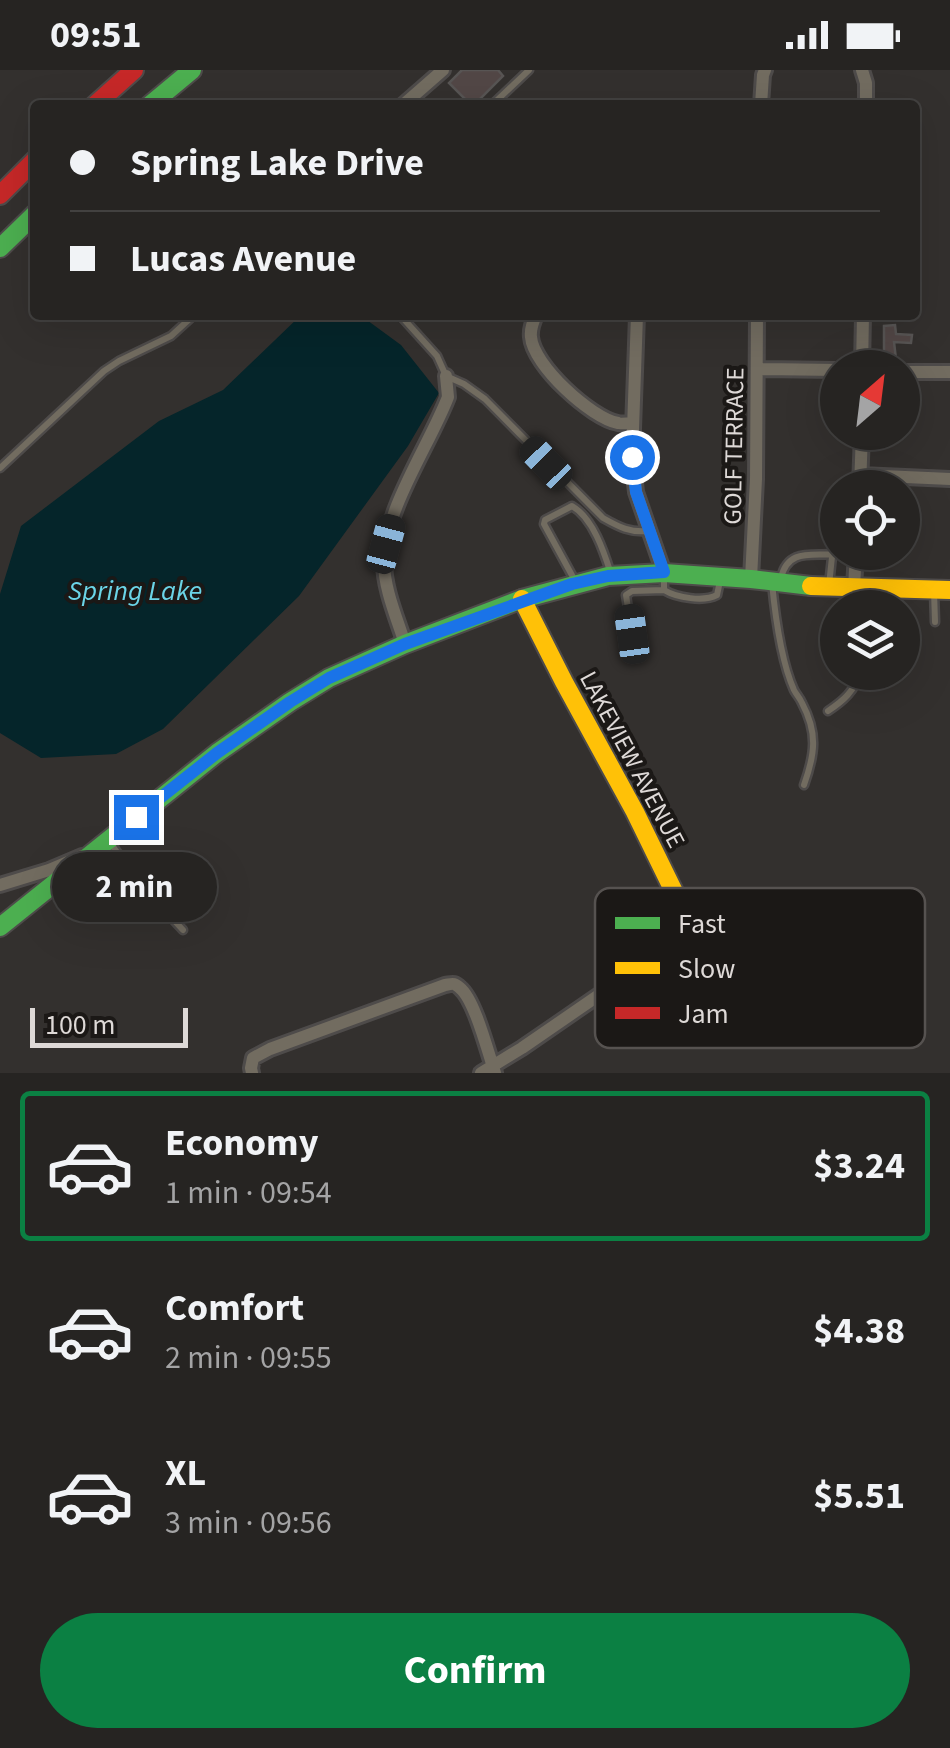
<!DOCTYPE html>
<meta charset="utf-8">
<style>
:root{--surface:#262422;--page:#2e2c2a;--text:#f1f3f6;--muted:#a4a4a5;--line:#424140;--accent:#0b8043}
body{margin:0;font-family:"Source Sans 3",sans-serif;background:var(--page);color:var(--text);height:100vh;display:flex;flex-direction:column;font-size:38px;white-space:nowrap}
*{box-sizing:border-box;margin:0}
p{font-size:32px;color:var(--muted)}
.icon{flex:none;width:55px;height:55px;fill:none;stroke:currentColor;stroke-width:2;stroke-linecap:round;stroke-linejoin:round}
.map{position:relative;height:1003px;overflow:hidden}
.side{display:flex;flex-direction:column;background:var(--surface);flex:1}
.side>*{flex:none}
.top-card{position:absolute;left:30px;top:30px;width:890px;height:220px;border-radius:10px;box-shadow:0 10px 40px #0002,0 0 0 2px var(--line);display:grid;align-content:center;height:220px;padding:0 40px;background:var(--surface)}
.needle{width:65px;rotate:28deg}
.buttons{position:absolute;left:820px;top:280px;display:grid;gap:20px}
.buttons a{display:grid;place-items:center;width:100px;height:100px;border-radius:50%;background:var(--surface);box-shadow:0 10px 40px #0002,0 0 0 2px var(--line);font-size:50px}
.scale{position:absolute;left:30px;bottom:25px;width:158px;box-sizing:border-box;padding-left:10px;border:5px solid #ded9d7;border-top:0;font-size:28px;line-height:35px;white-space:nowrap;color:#ded9d7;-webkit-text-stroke:8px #1b1816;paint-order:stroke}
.end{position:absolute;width:45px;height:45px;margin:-22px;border:12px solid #1a73e8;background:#fff;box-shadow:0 0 0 5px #fff}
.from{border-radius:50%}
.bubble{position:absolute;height:70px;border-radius:35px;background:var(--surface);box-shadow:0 10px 40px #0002,0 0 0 2px var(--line);font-size:32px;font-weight:700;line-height:70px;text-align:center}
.car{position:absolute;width:30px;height:60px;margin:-30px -15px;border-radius:12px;box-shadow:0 0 8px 2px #0007;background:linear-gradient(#222 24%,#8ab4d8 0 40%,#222 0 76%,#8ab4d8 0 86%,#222 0)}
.top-card b{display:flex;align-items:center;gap:35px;height:95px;font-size:38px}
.top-card b+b{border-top:2px solid var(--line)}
.top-card i{width:25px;height:25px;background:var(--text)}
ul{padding:18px 0 0;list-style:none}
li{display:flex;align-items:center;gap:30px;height:150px;margin:0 20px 15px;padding:0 20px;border:5px solid transparent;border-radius:10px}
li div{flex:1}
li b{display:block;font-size:38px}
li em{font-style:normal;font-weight:700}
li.selected{border-color:var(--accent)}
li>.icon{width:90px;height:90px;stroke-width:1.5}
.action{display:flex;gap:20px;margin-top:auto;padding:20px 40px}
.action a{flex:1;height:115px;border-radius:60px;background:var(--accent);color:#fff;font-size:40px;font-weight:700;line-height:115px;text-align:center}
.status{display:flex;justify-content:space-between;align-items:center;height:70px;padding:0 50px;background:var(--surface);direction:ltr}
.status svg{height:28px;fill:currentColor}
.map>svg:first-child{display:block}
.water{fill:#05252a}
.building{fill:#524746;stroke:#585554;stroke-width:2.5}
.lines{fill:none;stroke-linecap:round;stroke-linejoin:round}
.lane-casing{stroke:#4e4b4a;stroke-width:11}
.street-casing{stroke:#4e4b4a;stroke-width:18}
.fast-casing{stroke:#4e4b4a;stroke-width:22}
.slow-casing{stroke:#4e4b4a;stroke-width:22}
.jam-casing{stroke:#4e4b4a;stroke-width:22}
.lane{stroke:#726c60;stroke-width:6}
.street{stroke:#726c60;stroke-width:12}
.fast{stroke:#4caf50;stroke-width:18}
.slow{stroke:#ffc107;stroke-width:18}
.jam{stroke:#c62828;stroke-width:18}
.route{stroke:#1a73e8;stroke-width:12}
.labels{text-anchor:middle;stroke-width:8;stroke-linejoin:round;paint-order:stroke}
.street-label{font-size:25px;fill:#ded9d7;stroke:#1b1816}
.water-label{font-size:28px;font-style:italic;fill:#6bd4e7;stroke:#1b1816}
.key{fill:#1b1816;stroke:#565250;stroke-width:2.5}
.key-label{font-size:28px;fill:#ded9d7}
</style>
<div class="status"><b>09:51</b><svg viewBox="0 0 49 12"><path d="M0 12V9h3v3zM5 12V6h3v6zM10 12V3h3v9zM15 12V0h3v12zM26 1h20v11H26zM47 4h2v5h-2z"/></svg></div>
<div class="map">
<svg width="950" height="1003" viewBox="0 0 950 1003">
<rect width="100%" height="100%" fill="#33302e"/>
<path class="water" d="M301,245H360L401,275L439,323L408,376L299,526L163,659L116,684L41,688L0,663V524L21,456L159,351L223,320Z"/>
<path class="building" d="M462,0H498L503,6L474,35H471L449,13Z
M895,255L896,264L912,265L911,273L894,272L896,289L884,290V256Z"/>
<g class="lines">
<g class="lane-casing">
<path id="lane" d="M492,35L529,0
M400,245L437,286L446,306L464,314L485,329L603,448C619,457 630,463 649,461
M0,398L104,301L119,291L171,266L194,245
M664,504V520C677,528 704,532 717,525L720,511
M781,508C789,473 821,490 846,482
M574,509L544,454L545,450L572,436C593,448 604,482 611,504
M772,513C775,544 781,591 794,620C796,624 800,628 802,633C818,663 815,684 804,715
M829,515L832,487
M934,521L935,552
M865,538L872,519
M632,564L626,525L632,521L664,520
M828,641C843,631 855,621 860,602
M111,774L143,817L183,860"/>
</g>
<g class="street-casing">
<path id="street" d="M862,0L866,13V35
M403,35L443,0
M761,35L763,5L765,0
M536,245C533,252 530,259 531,267C533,295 591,348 618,353C620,354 631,353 633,353
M637,245L632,387L636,422L664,503
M862,298L863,245
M757,299L838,300
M902,302H950
M861,405L950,409
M860,418L862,362
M751,509L756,409L757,245
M854,518L856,482
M405,574C397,548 384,519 384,492C384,440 429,376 448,327L446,306
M0,815L49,800L82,786
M252,1003L251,998L253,988L270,979L445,915C452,914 454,912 460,918C475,930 488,983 495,1003
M481,1003L522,978L644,894L683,858"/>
</g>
<g class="fast-casing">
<path id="fast" d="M150,35L192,0
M0,178L35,144
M0,857L217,683L290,632L329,608L405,574L522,529L608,506L664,503L751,509L811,516"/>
</g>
<g class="slow-casing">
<path id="slow" d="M811,516L950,520
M522,529L564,612L635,742L678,830L684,848L683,858L707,891L738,953L744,958L764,959"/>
</g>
<g class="jam-casing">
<path id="jam" d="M95,35L134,0
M0,125L35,90"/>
</g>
<use href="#lane" class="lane"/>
<use href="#street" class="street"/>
<use href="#fast" class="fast"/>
<use href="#slow" class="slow"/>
<use href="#jam" class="jam"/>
</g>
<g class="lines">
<path class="route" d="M136,747L217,683L290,632L329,608L405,574L572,514L608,506L664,502L636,422L632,387"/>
</g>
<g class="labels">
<g class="street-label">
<text transform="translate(733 376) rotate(-89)" y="9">GOLF TERRACE</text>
<text transform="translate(633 689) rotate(62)" y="9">LAKEVIEW AVENUE</text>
</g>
<g class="water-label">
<text x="135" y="530">Spring Lake</text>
</g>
</g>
<rect x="595" y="818" width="330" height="160" rx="15" class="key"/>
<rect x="615" y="847" width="45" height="12" fill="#4caf50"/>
<rect x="615" y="892" width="45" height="12" fill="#ffc107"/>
<rect x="615" y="937" width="45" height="12" fill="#c62828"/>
<g class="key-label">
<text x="678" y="863">Fast</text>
<text x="678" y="908">Slow</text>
<text x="678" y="953">Jam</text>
</g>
</svg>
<div class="buttons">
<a><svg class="needle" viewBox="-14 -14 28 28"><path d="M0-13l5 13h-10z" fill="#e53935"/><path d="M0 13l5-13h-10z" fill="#a4a4a5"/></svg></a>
<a><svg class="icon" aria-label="locate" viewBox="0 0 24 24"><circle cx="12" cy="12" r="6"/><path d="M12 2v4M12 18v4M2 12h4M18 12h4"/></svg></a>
<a><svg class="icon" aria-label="layers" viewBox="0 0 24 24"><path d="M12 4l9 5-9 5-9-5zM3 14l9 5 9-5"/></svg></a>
</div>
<div class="scale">100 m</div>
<i class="end from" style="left:632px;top:387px"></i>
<i class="end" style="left:136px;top:747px"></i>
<div class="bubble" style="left:52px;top:782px;width:165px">2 min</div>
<i class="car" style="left:546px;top:393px;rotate:316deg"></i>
<i class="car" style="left:386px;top:474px;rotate:15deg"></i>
<i class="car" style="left:632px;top:564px;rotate:352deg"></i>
<div class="top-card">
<b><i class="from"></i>Spring Lake Drive</b>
<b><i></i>Lucas Avenue</b>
</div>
</div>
<section class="side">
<ul>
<li class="selected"><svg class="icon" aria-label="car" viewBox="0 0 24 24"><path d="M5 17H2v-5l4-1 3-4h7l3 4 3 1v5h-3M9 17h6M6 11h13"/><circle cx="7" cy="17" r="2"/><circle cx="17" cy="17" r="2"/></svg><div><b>Economy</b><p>1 min · 09:54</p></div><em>$3.24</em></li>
<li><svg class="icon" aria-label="car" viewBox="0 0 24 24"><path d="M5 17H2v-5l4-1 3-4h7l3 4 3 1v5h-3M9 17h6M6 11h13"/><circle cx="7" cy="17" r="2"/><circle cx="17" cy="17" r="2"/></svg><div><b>Comfort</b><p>2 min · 09:55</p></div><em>$4.38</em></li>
<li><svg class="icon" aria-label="car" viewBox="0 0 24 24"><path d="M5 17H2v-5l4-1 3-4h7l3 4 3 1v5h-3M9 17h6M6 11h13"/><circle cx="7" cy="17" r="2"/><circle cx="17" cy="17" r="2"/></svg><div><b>XL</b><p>3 min · 09:56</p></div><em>$5.51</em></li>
</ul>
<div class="action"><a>Confirm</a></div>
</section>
